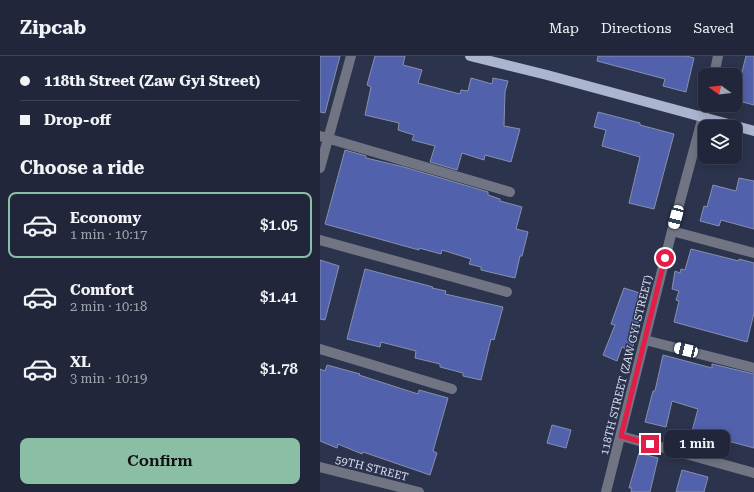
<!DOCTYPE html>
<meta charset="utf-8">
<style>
:root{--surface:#21263a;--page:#292e42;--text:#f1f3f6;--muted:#a2a5af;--line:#3e4354;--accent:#8abfa5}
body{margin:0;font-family:"Roboto Serif",serif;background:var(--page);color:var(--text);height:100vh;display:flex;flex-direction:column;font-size:15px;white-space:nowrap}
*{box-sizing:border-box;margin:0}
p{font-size:13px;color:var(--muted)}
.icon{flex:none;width:22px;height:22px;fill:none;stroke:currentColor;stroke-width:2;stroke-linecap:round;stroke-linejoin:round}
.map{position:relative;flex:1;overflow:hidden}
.sheet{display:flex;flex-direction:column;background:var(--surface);width:320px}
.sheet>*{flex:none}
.guide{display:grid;align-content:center;height:88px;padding:0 20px;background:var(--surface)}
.needle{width:26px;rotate:284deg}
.controls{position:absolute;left:378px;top:12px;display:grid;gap:8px}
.controls a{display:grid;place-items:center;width:44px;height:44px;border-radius:8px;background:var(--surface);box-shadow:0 2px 10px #0003,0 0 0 1px var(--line);font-size:20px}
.end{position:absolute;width:18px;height:18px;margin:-9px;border:5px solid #e11d48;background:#fff;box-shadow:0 0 0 2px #fff}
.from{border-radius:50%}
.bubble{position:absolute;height:28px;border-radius:8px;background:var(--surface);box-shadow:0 2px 10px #0003,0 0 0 1px var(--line);font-size:13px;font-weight:600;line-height:28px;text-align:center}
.car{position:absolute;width:12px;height:24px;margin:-12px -6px;border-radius:5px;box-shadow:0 0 3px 1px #0007;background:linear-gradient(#fff 24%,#345 0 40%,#fff 0 76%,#345 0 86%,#fff 0)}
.guide b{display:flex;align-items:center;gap:14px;height:38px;font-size:15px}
.guide b+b{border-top:1px solid var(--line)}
.guide i{width:10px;height:10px;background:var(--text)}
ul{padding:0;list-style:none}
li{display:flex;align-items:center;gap:12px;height:66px;margin:0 8px 6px;padding:0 12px;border:2px solid transparent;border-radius:8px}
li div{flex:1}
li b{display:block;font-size:15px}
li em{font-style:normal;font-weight:600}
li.selected{border-color:var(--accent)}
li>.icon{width:36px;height:36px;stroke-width:1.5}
h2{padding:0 20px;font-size:18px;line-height:48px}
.button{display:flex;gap:8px;margin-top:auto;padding:8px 20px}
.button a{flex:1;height:46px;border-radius:8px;background:var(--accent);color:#111;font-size:16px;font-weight:600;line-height:46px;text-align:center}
header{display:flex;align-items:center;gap:24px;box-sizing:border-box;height:56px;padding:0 20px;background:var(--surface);border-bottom:1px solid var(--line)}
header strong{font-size:19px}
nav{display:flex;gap:22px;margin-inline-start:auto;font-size:14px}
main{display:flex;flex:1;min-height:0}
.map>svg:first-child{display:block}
.building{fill:#5161ab;stroke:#8690af}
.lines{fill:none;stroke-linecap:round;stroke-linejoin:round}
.minor{stroke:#717583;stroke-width:10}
.major{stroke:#acb5d0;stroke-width:10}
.route{stroke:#e11d48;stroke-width:5}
.labels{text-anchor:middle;stroke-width:3;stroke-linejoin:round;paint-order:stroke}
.street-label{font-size:11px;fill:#dae0f1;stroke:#2c334d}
</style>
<header>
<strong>Zipcab</strong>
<nav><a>Map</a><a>Directions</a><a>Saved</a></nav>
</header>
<main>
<section class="sheet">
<div class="guide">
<b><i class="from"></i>118th Street (Zaw Gyi Street)</b>
<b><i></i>Drop-off</b>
</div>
<h2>Choose a ride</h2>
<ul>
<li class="selected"><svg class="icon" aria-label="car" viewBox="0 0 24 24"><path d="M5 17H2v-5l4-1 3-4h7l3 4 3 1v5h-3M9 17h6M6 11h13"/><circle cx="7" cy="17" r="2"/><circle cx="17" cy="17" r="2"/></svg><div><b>Economy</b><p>1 min · 10:17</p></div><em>$1.05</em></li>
<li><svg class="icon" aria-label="car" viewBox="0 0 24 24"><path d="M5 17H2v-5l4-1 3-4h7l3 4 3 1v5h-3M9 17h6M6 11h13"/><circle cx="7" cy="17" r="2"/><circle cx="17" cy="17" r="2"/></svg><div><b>Comfort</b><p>2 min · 10:18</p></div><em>$1.41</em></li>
<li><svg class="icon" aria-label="car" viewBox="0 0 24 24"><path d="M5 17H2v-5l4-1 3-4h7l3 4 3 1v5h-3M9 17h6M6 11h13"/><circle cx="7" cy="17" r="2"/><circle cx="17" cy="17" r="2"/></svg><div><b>XL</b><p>3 min · 10:19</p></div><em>$1.78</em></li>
</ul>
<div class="button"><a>Confirm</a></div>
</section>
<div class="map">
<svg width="434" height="436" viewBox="0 0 434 436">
<rect width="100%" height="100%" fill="#2c334d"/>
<path class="building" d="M0,0H20L5,57L0,56Z
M55,0H85L83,9L102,14L98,27L140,38L141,34L148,35L151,22L172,28L173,22L188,25L185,36L184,70L200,73L191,106L165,99L164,104L142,97L137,114L110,106L115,90L92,84L94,79L78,74L79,67L45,59L51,31L47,29Z
M278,0H366L374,2L366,36L343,30L345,23L277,5Z
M426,0H434V49L415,44Z
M278,56L320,67V69L354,78L334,153L309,147L320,101L282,90L286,74L274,71Z
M25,94L46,100V102L84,111L168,136V139L180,143V145L202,151L196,173L208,176L202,200H200L195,222L161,214V211L149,208L151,203L122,194L121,198L99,192V194L5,168Z
M419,122L434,125V173L401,164L399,170L380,165L384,150L387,151L393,129L416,135Z
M371,193L419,205V203L434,207V257L427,286L354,266L359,245L356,244L359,235L352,233L355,215L360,217L361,213L365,214Z
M0,204L19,210L5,264L0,263Z
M45,213L113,231L112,232L126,235L125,238L183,251L174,284L171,283L161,324L143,320V317L120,311V308L95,302L96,295L61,286L60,291L27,283Z
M304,232L323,238L314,263L319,264L314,278L317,279L311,295L302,291L297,305L283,299L295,269L291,268Z
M343,299L392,312V308L434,318V392L408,385L407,389L371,379L378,353L352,345L346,371L325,366L333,335H335Z
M7,309L40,318L39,319L98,338L99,334L128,342L113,395L117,397L110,419L43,396L42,398L18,388L17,392L0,385V313L5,315Z
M232,369L251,374L246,392L227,387Z
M319,397L338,402L330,436H311L312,432H309Z
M362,414L388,421L384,436H356Z"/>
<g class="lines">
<path class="minor" d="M394,19L398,0
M0,80L190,136
M0,112L31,0
M352,175L434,197
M0,184L187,236
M325,284L434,312
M0,293L132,333
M301,380L434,417
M0,411L99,436
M286,436L352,175L386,49"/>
<path class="major" d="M150,0L227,19L434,75"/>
</g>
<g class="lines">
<path class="route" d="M330,388L301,380L345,202"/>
</g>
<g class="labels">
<g class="street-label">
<text transform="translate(306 309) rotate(-76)" y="4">118TH STREET (ZAW GYI STREET)</text>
<text transform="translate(52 412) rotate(14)" y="4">59TH STREET</text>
</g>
</g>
</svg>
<div class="controls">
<a><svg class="needle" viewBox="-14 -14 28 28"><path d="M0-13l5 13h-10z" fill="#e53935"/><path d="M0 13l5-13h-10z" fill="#a2a5af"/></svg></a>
<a><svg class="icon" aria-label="layers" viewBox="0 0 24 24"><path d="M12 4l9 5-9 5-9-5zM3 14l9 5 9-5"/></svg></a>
</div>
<i class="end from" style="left:345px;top:202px"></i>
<i class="end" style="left:330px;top:388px"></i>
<div class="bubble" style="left:344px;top:374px;width:66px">1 min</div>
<i class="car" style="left:356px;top:161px;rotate:195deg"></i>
<i class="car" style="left:366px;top:294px;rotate:284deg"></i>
</div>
</main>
